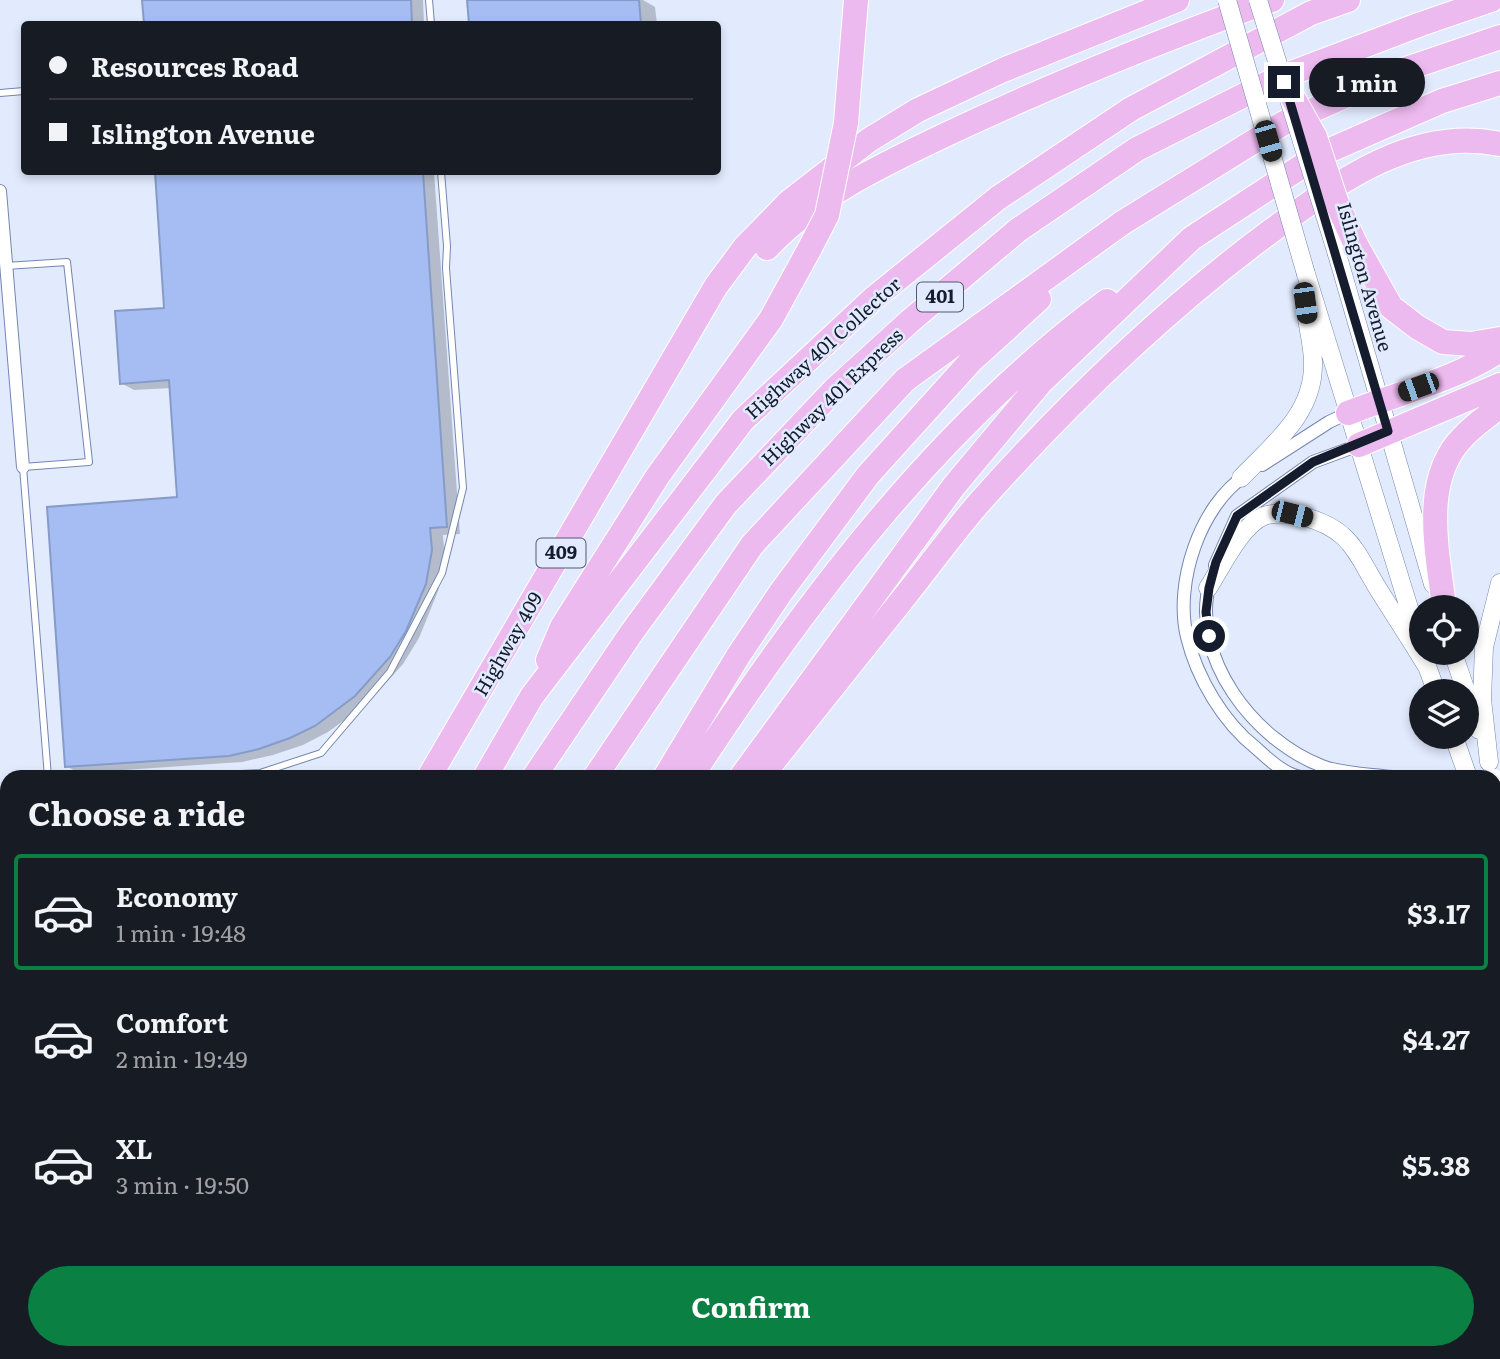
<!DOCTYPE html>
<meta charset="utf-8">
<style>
:root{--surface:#171b24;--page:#242831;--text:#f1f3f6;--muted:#9ea1a6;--line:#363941;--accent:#0b8043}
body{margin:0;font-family:Literata,serif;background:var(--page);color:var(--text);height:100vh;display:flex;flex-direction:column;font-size:26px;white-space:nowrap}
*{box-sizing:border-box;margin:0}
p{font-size:23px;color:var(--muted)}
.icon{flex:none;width:38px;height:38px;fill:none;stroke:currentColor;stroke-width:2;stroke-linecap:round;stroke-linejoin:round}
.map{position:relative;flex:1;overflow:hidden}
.side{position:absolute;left:0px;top:770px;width:1502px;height:590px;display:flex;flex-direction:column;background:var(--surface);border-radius:21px 21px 0 0;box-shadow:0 4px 10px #0003}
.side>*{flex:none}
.hud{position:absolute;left:21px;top:21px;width:700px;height:154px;border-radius:7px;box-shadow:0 4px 10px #0003;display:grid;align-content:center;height:154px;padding:0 28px;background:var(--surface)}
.fabs{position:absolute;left:1409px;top:595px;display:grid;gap:14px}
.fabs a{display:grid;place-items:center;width:70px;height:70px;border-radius:50%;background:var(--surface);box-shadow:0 4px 10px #0003;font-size:35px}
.end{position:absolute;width:32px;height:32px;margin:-16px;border:9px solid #151c2d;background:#fff;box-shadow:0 0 0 4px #fff}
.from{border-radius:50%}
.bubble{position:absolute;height:49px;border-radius:24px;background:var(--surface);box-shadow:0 4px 10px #0003;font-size:23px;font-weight:700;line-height:49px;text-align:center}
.car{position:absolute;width:21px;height:42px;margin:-21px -10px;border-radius:9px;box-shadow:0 0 5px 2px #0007;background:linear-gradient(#222 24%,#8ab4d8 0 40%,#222 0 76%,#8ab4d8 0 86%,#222 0)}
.hud b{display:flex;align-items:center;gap:24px;height:66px;font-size:26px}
.hud b+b{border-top:2px solid var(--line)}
.hud i{width:18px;height:18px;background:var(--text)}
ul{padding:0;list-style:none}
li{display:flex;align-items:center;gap:21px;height:116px;margin:0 14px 10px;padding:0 14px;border:4px solid transparent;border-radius:7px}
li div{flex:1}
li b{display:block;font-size:26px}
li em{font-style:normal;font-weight:700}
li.selected{border-color:var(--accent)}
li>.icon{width:63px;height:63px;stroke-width:1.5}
h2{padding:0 28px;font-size:32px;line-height:84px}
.cta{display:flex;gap:14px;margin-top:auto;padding:14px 28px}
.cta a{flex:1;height:80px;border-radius:42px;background:var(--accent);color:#fff;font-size:28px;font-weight:700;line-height:80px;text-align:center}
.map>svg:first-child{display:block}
.shadow{fill:#0003}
.building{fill:#a5bdf2;stroke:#879bc8;stroke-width:2}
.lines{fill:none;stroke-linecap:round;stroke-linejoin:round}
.service-casing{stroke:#7386b1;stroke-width:8}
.minor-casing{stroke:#7386b1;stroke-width:14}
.secondary-casing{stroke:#7386b1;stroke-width:19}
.motorway-casing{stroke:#fff;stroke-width:26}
.service{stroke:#fff;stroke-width:6}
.minor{stroke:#fff;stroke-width:12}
.secondary{stroke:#fff;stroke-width:18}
.motorway{stroke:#edbaef;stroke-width:24}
.rail{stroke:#687081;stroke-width:4.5}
.secondary-bridge-casing{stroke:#7386b1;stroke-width:19;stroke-linecap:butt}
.motorway-bridge-casing{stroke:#fff;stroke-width:26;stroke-linecap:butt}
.secondary-bridge{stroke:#fff;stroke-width:18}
.motorway-bridge{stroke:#edbaef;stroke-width:24}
.route{stroke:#151c2d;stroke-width:9}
.labels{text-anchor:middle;stroke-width:5;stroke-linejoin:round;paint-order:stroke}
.shield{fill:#e2ebfe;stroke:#525a6c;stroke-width:2}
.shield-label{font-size:18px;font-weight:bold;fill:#151c2d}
.street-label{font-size:19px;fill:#151c2d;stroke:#e2ebfe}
</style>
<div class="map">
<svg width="1500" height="1359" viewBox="0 0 1500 1359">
<rect width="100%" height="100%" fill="#e2ebfe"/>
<path class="shadow" d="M144,0H423L424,24H146Z
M469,0H643L655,7L657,24H471Z
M156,172H434L460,534L443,535L445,558L438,591L419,638L403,664L368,703L328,732L303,745L273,755L242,762L79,773L66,766L179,499L171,388L134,390L121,383L166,309Z
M0,1286L7,1290V1348L0,1345Z
M1500,1337V1359H1463L1461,1353H1494Z
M451,1353H683L679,1359H446Z
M1440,1353H1454L1459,1359H1405L1420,1354L1426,1358Z"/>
<path class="building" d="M142,0H411L412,24H144Z
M467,0H639L641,24H469Z
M155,172H423L447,527L430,528L432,550L426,584L406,631L390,657L355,696L315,726L290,738L259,749L229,756L65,767L47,507L177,497L169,380L120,384L115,311L164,308Z
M0,1284L7,1288V1326L0,1339Z
M1500,1335V1359H1487L1485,1353H1494V1337Z
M449,1353H665L660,1359H444Z
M1435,1353H1451L1453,1359H1426L1425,1356Z
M1460,1353H1482L1484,1359H1462Z"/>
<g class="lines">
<g class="service-casing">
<path id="service" d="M429,0L431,24
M0,93L24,91
M6,266L67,262L89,462L23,467L48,777
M177,777L260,773L321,753L390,672L442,573L463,488L446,268L447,246L441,172
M0,1258L7,1266
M755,1353L757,1359
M1118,1353L1120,1359
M1128,1353L1130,1359
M794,1359L808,1353
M1028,1359L1048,1353"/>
</g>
<g class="minor-casing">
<path id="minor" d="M0,191L23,467
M1262,465L1329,422L1348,413
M1246,475C1200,505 1174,583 1187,637C1197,678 1223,722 1256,748C1268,759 1284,774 1300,777
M1215,565L1237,516L1313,462L1359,445
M1210,582C1189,657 1255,741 1322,766C1343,774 1370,774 1392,777
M1494,1235L1500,1232
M40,1359L44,1353
M1241,1359L1260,1353"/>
</g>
<g class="secondary-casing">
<path id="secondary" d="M1337,254L1433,584
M1306,274L1421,647
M1241,478C1273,444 1314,414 1313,363C1313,341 1305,320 1305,298
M1208,588C1221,568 1242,524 1264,516C1274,512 1292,514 1302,516C1352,529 1355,552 1380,592C1395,616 1411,640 1426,665
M1453,653L1466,691
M1423,655L1436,691
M1466,693L1479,730
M1454,737L1468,777
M1489,762L1482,699L1484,647L1500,583
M1494,858L1500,873"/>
</g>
<g class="motorway-casing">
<path id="motorway" d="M849,85L856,0
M1355,243L1391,307L1417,327L1443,342L1471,344L1500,339
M767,248C817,195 882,165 947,134C1053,84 1162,40 1272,0
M1348,413C1398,393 1455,380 1500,350
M1359,445L1500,385
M1444,607C1438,553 1420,480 1463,437C1474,425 1488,416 1500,406
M548,660L562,627L657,477L771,319L810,248
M429,777L716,286L745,247L789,202L869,140L918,110L1003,70L1177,0
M485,777L532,696L743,420L874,298L998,198L1131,109L1311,13L1348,0
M534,777L632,632L726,504L834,390L910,321L1018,230L1137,149L1276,79L1421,24L1491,0
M595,777L752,545L905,380L1122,223L1282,124L1403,70L1500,37
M665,777L738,656L781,592L868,475L971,361L1039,299
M691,777C806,601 937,427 1107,301
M741,777L954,486L1041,382L1192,238L1319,155L1442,101L1500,83
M761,777C809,716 858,656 906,595C930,565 953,533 978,504C1067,404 1163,311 1271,231C1338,182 1413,126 1500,144
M0,1068L7,1067
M0,1108L7,1106
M0,1192H7
M137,1359L141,1353
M216,1359L220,1353
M302,1359L306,1353"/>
</g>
<use href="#service" class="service"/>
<use href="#minor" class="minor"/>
<use href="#secondary" class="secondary"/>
<use href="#motorway" class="motorway"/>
<path class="rail" d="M1494,806H1500
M1494,823L1500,822
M0,847H7
M0,864L7,863"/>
<g class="secondary-bridge-casing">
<path id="secondary-bridge" d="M1227,0L1306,274
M1258,0L1337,254
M1494,778L1500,793"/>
</g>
<g class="motorway-bridge-casing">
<path id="motorway-bridge" d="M1284,82L1315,137L1336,201L1355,243
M810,248L827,215L846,123L849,85"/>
</g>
<use href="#secondary-bridge" class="secondary-bridge"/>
<use href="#motorway-bridge" class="motorway-bridge"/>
</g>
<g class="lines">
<path class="route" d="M1209,636L1206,612L1209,588L1216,562L1237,516L1313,462L1388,431L1284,82"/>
</g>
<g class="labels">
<g class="shield">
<rect x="917" y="282.5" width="46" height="29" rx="5"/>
<rect x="536.5" y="538.5" width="49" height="29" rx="5"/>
</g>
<g class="shield-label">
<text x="940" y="303">401</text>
<text x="561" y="559">409</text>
</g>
<g class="street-label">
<text transform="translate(1365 277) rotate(74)" y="7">Islington Avenue</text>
<text transform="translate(823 348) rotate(-42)" y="7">Highway 401 Collector</text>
<text transform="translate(832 397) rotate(-44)" y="7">Highway 401 Express</text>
<text transform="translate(508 644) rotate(-60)" y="7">Highway 409</text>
</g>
</g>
</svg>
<div class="fabs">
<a><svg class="icon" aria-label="locate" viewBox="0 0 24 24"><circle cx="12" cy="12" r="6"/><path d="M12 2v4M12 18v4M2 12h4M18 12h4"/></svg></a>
<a><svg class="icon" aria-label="layers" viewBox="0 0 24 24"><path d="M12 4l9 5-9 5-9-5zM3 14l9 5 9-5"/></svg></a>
</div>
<i class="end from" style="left:1209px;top:636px"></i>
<i class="end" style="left:1284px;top:82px"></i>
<div class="bubble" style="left:1309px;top:58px;width:116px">1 min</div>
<i class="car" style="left:1268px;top:141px;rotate:164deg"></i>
<i class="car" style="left:1305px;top:303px;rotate:172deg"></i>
<i class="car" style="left:1418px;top:387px;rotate:250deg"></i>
<i class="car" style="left:1292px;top:514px;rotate:104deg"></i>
<div class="hud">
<b><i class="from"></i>Resources Road</b>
<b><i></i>Islington Avenue</b>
</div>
<section class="side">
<h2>Choose a ride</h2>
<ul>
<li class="selected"><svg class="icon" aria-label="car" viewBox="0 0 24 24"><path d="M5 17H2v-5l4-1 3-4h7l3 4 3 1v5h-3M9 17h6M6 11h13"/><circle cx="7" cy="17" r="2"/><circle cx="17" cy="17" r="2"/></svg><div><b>Economy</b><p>1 min · 19:48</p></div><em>$3.17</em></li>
<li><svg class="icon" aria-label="car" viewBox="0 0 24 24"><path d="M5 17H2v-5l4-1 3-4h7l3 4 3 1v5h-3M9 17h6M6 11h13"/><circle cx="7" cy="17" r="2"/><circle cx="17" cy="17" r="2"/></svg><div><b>Comfort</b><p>2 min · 19:49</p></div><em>$4.27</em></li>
<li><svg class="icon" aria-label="car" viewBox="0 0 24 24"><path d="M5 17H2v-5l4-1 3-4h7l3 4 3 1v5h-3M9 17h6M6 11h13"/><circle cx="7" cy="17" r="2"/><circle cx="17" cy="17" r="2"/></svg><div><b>XL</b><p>3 min · 19:50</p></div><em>$5.38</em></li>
</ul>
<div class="cta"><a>Confirm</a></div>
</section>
</div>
